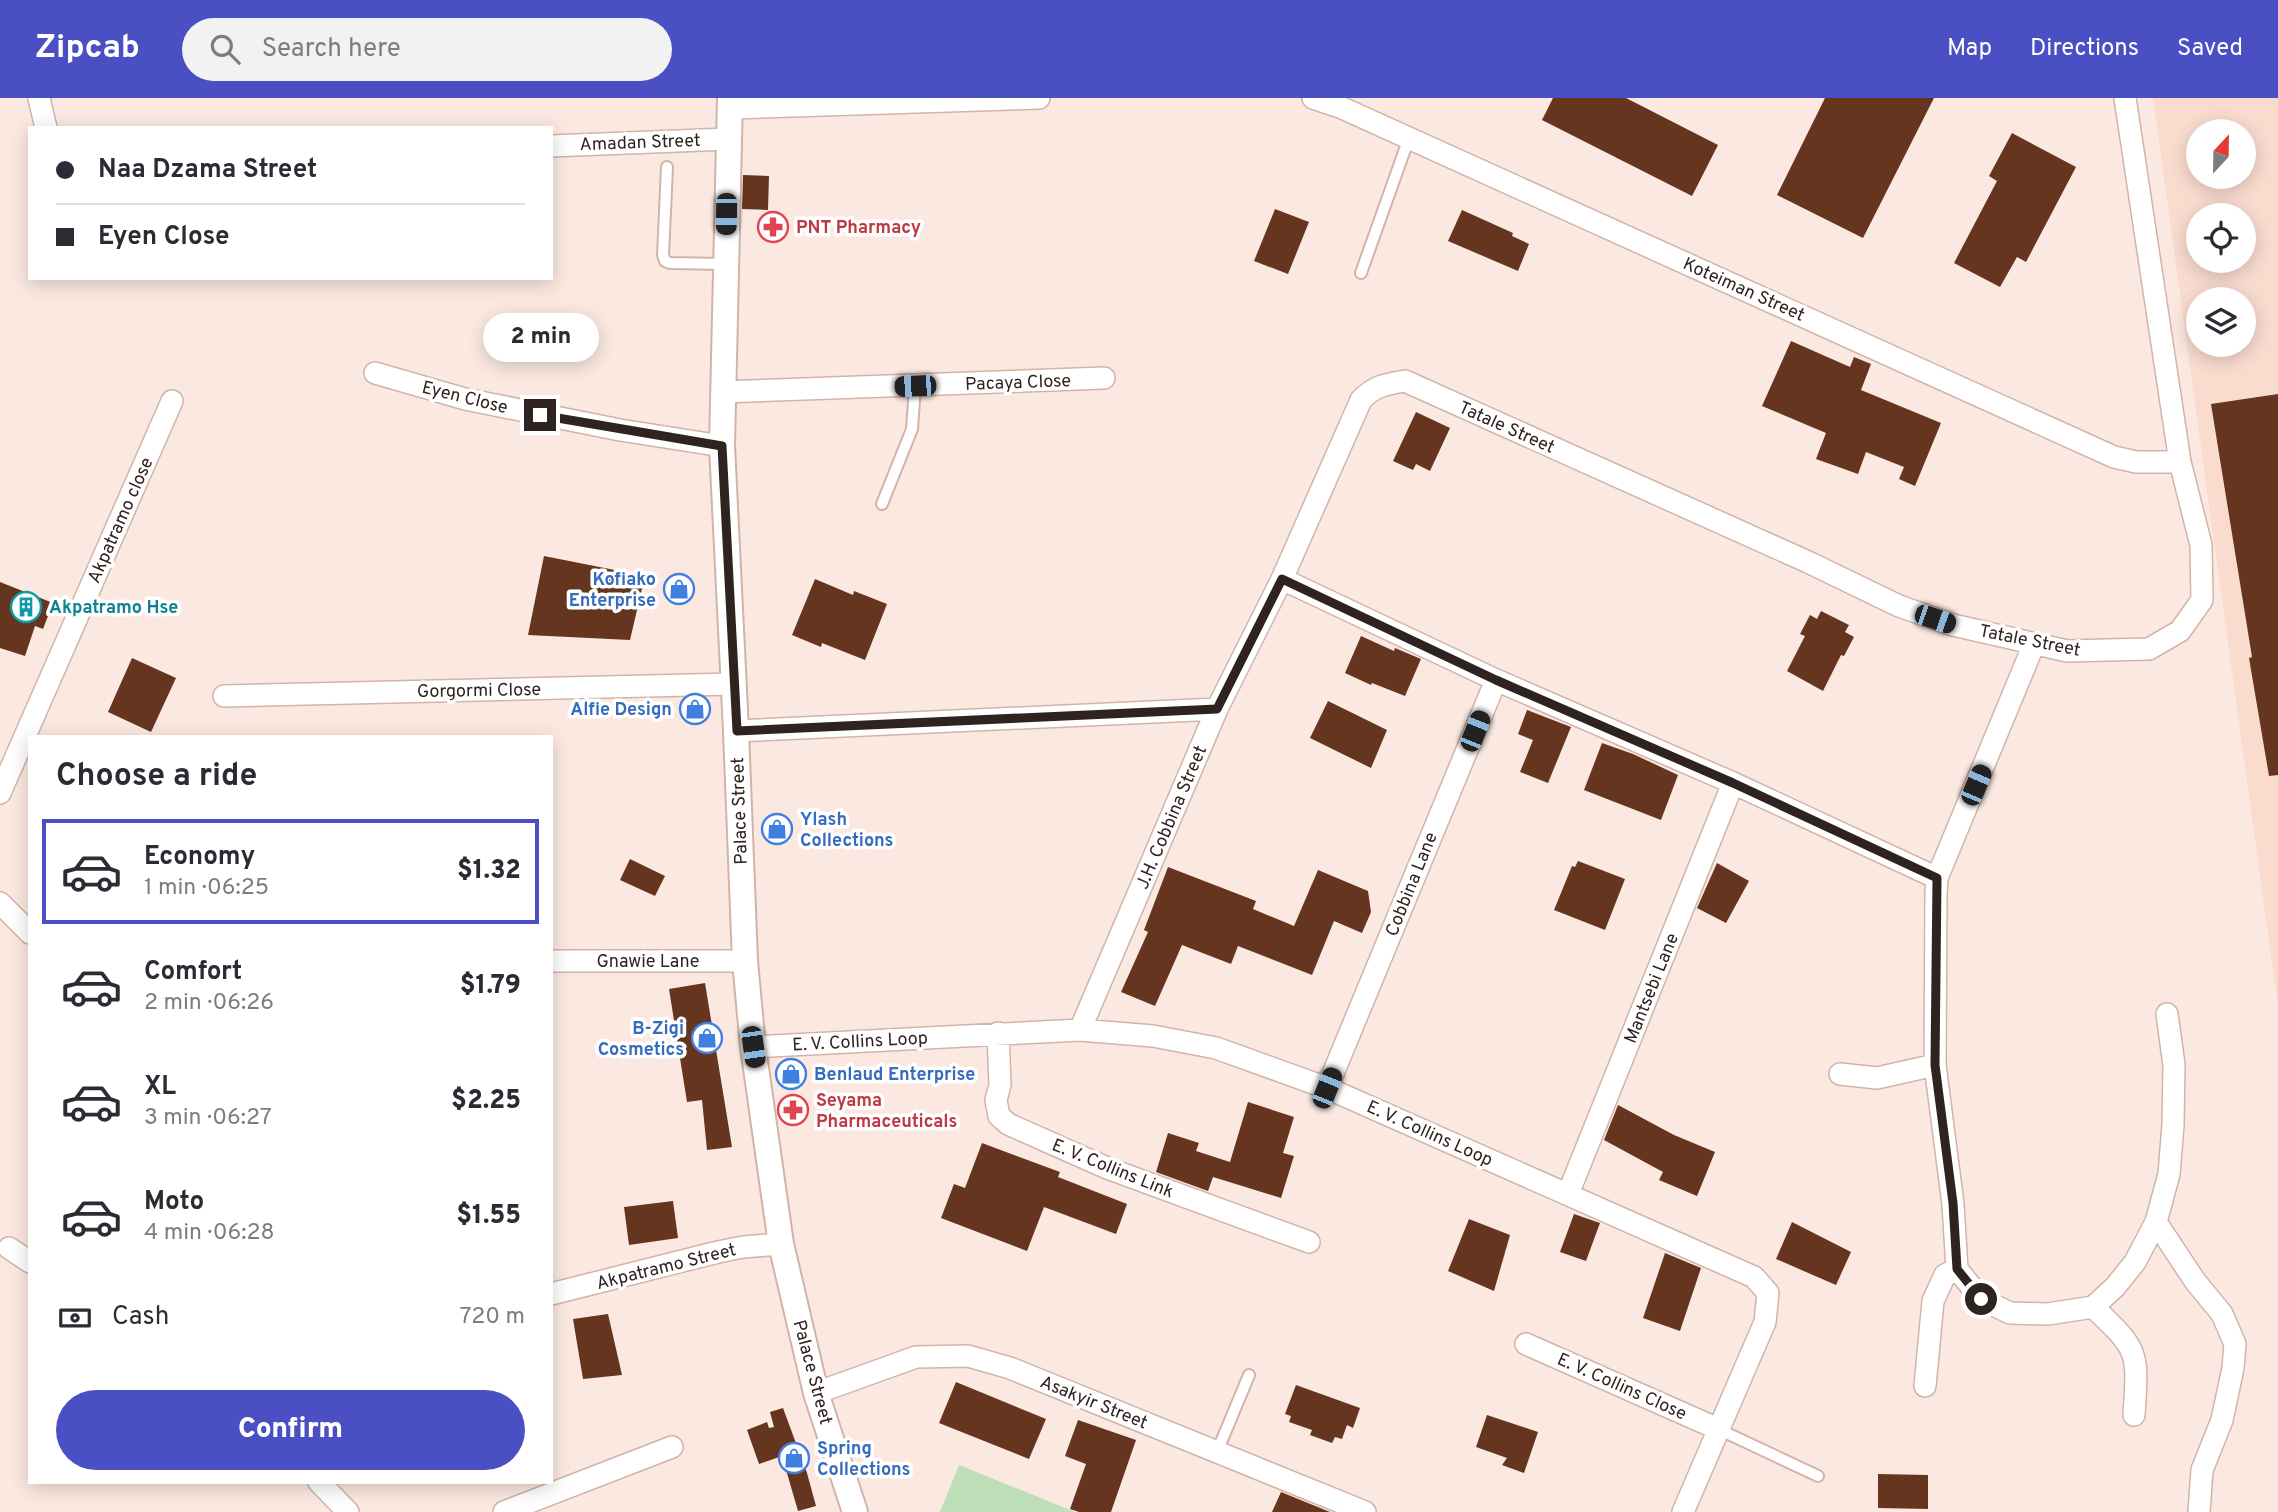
<!DOCTYPE html>
<meta charset="utf-8">
<style>
:root{--surface:#fff;--page:#f2f2f3;--text:#2b2b33;--muted:#7c7c81;--line:#e1e1e2;--accent:#4a4fc4}
body{margin:0;font-family:Overpass,sans-serif;background:var(--page);color:var(--text);height:100vh;display:flex;flex-direction:column;font-size:26px;white-space:nowrap}
*{box-sizing:border-box;margin:0}
p{font-size:23px;color:var(--muted)}
.icon{flex:none;width:38px;height:38px;fill:none;stroke:currentColor;stroke-width:2;stroke-linecap:round;stroke-linejoin:round}
.map{position:relative;flex:1;overflow:hidden}
.drawer{position:absolute;left:28px;top:637px;width:525px;height:749px;display:flex;flex-direction:column;background:var(--surface);border-radius:0px;box-shadow:0 4px 18px #0003}
.drawer>*{flex:none}
.guide{position:absolute;left:28px;top:28px;width:525px;height:154px;border-radius:0px;box-shadow:0 4px 18px #0003;display:grid;align-content:center;height:154px;padding:0 28px;background:var(--surface)}
.needle{width:46px;rotate:22deg}
.fabs{position:absolute;left:2186px;top:21px;display:grid;gap:14px}
.fabs a{display:grid;place-items:center;width:70px;height:70px;border-radius:50%;background:var(--surface);box-shadow:0 4px 18px #0003;font-size:35px}
.end{position:absolute;width:32px;height:32px;margin:-16px;border:9px solid #2e231f;background:#fff;box-shadow:0 0 0 4px #fff}
.from{border-radius:50%}
.bubble{position:absolute;height:49px;border-radius:24px;background:var(--surface);box-shadow:0 4px 18px #0003;font-size:23px;font-weight:800;line-height:49px;text-align:center}
.car{position:absolute;width:21px;height:42px;margin:-21px -10px;border-radius:9px;box-shadow:0 0 5px 2px #0007;background:linear-gradient(#222 24%,#8ab4d8 0 40%,#222 0 76%,#8ab4d8 0 86%,#222 0)}
.guide b{display:flex;align-items:center;gap:24px;height:66px;font-size:26px}
.guide b+b{border-top:2px solid var(--line)}
.guide i{width:18px;height:18px;background:var(--text)}
ul{padding:0;list-style:none}
li{display:flex;align-items:center;gap:21px;height:105px;margin:0 14px 10px;padding:0 14px;border:4px solid transparent;border-radius:0px}
li div{flex:1}
li b{display:block;font-size:26px}
li em{font-style:normal;font-weight:800}
li.selected{border-color:var(--accent)}
li>.icon{width:63px;height:63px;stroke-width:1.5}
h2{padding:0 28px;font-size:32px;line-height:84px}
.pay{display:flex;align-items:center;gap:18px;height:77px;padding:0 28px;font-size:26px}
.pay p{margin-inline-start:auto}
.primary-button{display:flex;gap:14px;margin-top:auto;padding:14px 28px}
.primary-button a{flex:1;height:80px;border-radius:42px;background:var(--accent);color:#fff;font-size:28px;font-weight:800;line-height:80px;text-align:center}
header{display:flex;align-items:center;gap:42px;box-sizing:border-box;height:98px;padding:0 35px;background:var(--accent);color:#fff}
header strong{font-size:33px}
nav{display:flex;gap:38px;margin-inline-start:auto;font-size:24px}
.search{width:490px;height:63px;background:var(--page);display:flex;align-items:center;gap:18px;box-sizing:border-box;padding:0 24px;border-radius:38px;color:var(--muted);font-size:26px}
.map>svg:first-child{display:block}
.built{fill:#fadccf;fill-rule:evenodd}
.green{fill:#bddeb7}
.building{fill:#65351f}
.lines{fill:none;stroke-linecap:round;stroke-linejoin:round}
.service-casing{stroke:#d1b4a8;stroke-width:14}
.minor-casing{stroke:#d1b4a8;stroke-width:24}
.tertiary-casing{stroke:#d1b4a8;stroke-width:28}
.service{stroke:#fff;stroke-width:10}
.minor{stroke:#fff;stroke-width:21}
.tertiary{stroke:#fff;stroke-width:24}
.route{stroke:#2e231f;stroke-width:9}
.labels{text-anchor:middle;stroke-width:7;stroke-linejoin:round;paint-order:stroke}
.street-label{font-size:18px;fill:#2e231f;stroke:#fff}
.health-label{font-size:18px;font-weight:bold;fill:#be3a42;stroke:#fff;text-anchor:start}
.shop-label{font-size:18px;font-weight:bold;fill:#366cbe;stroke:#fff;text-anchor:end}
.culture-label{font-size:18px;font-weight:bold;fill:#0d838f;stroke:#fff;text-anchor:start}
</style>
<header>
<strong>Zipcab</strong>
<div class="search"><svg class="icon" aria-label="search" viewBox="0 0 24 24"><circle cx="10" cy="10" r="6"/><path d="M15 15l6 6"/></svg>Search here</div>
<nav><a>Map</a><a>Directions</a><a>Saved</a></nav>
</header>
<div class="map">
<svg width="2278" height="1414" viewBox="0 0 2278 1414">
<rect width="100%" height="100%" fill="#fbe9e1"/>
<path class="built" d="M2153,0H2278V909ZM2198,33H2244V79H2198ZM2198,117H2244V163H2198ZM2198,201H2244V247H2198Z"/>
<path class="green" d="M959,1367L1075,1414H940Z"/>
<path class="building" d="M1553,0H1626L1718,47L1692,98L1542,22Z
M1825,0H1934L1863,140L1777,97Z
M2012,35L2076,69L2026,164L2017,159L2000,189L1954,165L1997,83L1989,78Z
M743,77L769,78L768,112L742,111Z
M1275,111L1309,124L1288,176L1254,163Z
M1462,112L1513,135L1512,138L1529,146L1518,173L1448,143Z
M1791,243L1850,269L1854,259L1871,266L1861,292L1941,325L1915,388L1899,381L1904,369L1866,354L1858,376L1816,361L1826,335L1762,308Z
M2278,296V677L2269,678L2249,560L2252,559L2211,306Z
M1416,314L1450,330L1430,373L1416,366L1413,372L1393,363Z
M544,458L645,478L630,542L528,537Z
M815,481L853,497L854,493L887,506L865,562L822,545L821,549L792,537Z
M0,484L53,505L43,531L35,528L25,558L0,550Z
M1821,513L1849,527L1845,534L1854,539L1844,558L1841,557L1823,593L1787,573L1805,538L1800,536L1810,517L1817,521Z
M1361,538L1394,553L1395,550L1421,561L1405,598L1372,585L1371,587L1345,575Z
M132,560L176,580L151,634L108,614Z
M1328,603L1387,632L1371,670L1310,640Z
M1527,612L1571,629L1548,685L1520,674L1533,642L1518,636Z
M1602,645L1633,656L1678,677L1661,722L1584,692Z
M630,761L665,778L655,798L620,782Z
M1578,763L1625,781L1605,832L1554,812L1572,768L1575,769Z
M1717,765L1749,783L1726,825L1697,810Z
M1168,769L1256,803L1253,811L1294,828L1318,772L1368,793L1371,814L1362,835L1334,823L1312,877L1238,848L1231,866L1182,847L1155,908L1121,894L1148,834L1144,832Z
M705,885L732,1049L707,1052L702,1002L687,1004L669,891Z
M1248,1004L1294,1019L1283,1055L1294,1058L1281,1100L1213,1079L1208,1093L1156,1074L1168,1035L1199,1045L1196,1053L1230,1064Z
M1618,1007L1674,1037L1715,1054L1697,1098L1659,1082L1663,1074L1604,1042Z
M982,1045L1060,1074L1058,1079L1127,1106L1116,1136L1044,1109L1027,1153L941,1120L954,1086L965,1090Z
M673,1103L678,1140L629,1147L624,1109Z
M1574,1116L1600,1125L1586,1163L1560,1154Z
M1469,1121L1510,1137L1494,1193L1448,1173Z
M1792,1124L1851,1154L1836,1187L1776,1161Z
M1665,1155L1701,1170L1680,1233L1643,1220Z
M608,1216L622,1277L583,1281L573,1221Z
M956,1284L1046,1321L1029,1361L939,1325Z
M1296,1287L1360,1310L1353,1330L1347,1327L1342,1341L1335,1339L1332,1345L1310,1337L1312,1332L1289,1324L1291,1318L1285,1316Z
M783,1310L807,1375L816,1408L798,1413L782,1358L759,1366L747,1332L767,1324L769,1330L774,1329L770,1314Z
M1487,1317L1538,1334L1524,1375L1502,1367L1507,1360L1476,1349Z
M1078,1322L1136,1342L1111,1414H1079L1070,1411L1086,1366L1065,1358Z
M1878,1376L1928,1377V1411L1878,1410Z
M1281,1394L1330,1414H1272Z"/>
<g class="lines">
<g class="service-casing">
<path id="service" d="M667,69L663,157L665,163L670,165L725,166
M1361,175L1409,40
M882,406L912,331L915,288
M1718,1331L1818,1378
M1217,1354L1249,1277"/>
</g>
<g class="minor-casing">
<path id="minor" d="M39,0L46,30
M1313,0L1340,9L2114,359L2136,364H2180
M730,10L1039,0
M551,48L728,41
M375,275L465,301L620,332L722,348
M722,294L1104,280
M1282,481L1496,582L1733,685L1937,780
M2034,546L1937,780L1936,795L1935,967L1953,1106L1957,1171L1981,1201L2010,1215L2048,1216L2093,1209L2115,1189L2135,1164L2156,1124L2169,1076L2173,1027L2174,967L2167,916
M224,598L733,586
M736,633L1217,611
M0,695L172,303
M0,805L30,835
M551,863H745
M1080,932L1217,611L1282,481L1361,302C1374,288 1386,286 1405,283L1808,464L1899,508L1953,527L2067,553L2149,551L2180,533L2202,502L2201,447L2180,364L2125,0
M998,935L1000,987L996,1002L999,1018L1008,1026L1107,1070L1309,1144
M753,949L1080,932L1153,938L1216,950L1327,990L1754,1179L1768,1195L1765,1224L1683,1414
M1840,976L1877,980L1935,967
M1327,990L1496,582
M1568,1096L1733,685
M2156,1124L2195,1183L2222,1216L2235,1246L2233,1270L2222,1322L2202,1372L2199,1414
M9,1150L30,1164
M551,1196L718,1154L743,1149L781,1146
M2093,1209C2140,1253 2138,1254 2134,1317
M1526,1246L1718,1331
M1925,1288L1933,1203L1945,1177L1957,1171
M816,1295L916,1259L968,1258L1010,1270L1365,1414
M319,1384L348,1414
M504,1414L672,1349"/>
</g>
<g class="tertiary-casing">
<path id="tertiary" d="M730,0L722,348L736,633L745,863L753,949L781,1146L816,1295L855,1414"/>
</g>
<use href="#service" class="service"/>
<use href="#minor" class="minor"/>
<use href="#tertiary" class="tertiary"/>
</g>
<g class="lines">
<path class="route" d="M540,317L722,348L737,633L1217,611L1282,481L1496,582L1733,685L1937,780L1935,967L1953,1105L1957,1171L1981,1201"/>
</g>
<defs>
<g id="pharmacy-ring" transform="scale(1.575)"><circle r="9.5" fill="#fff" stroke="#e0444e" stroke-width="1.5"/><path d="M-2-6h4v4h4v4h-4v4h-4v-4h-4v-4h4Z" fill="#e0444e"/></g>
<g id="shop-ring" transform="scale(1.575)"><circle r="9.5" fill="#fff" stroke="#3f7fe0" stroke-width="1.5"/><path d="M-5-2.5h2.3a2.7 3.5 0 0 1 5.4 0H5L5.5 6h-11ZM-1.5-2.5h3a1.5 2.3 0 0 0-3 0Z" fill="#3f7fe0"/></g>
<g id="building-ring" transform="scale(1.575)"><circle r="9.5" fill="#fff" stroke="#0f9aa8" stroke-width="1.5"/><path d="M-4-6H4V6H1V3H-1V6H-4ZM-2.5-4.3h1.7v1.8h-1.7ZM.8-4.3h1.7v1.8H.8ZM-2.5-1h1.7V.8h-1.7ZM.8-1h1.7V.8H.8Z" fill="#0f9aa8"/></g>
</defs>
<g fill-rule="evenodd">
<use href="#pharmacy-ring" x="773" y="129"/>
<use href="#shop-ring" x="679" y="491"/>
<use href="#building-ring" x="26" y="509"/>
<use href="#shop-ring" x="695" y="611"/>
<use href="#shop-ring" x="777" y="731"/>
<use href="#shop-ring" x="707" y="940"/>
<use href="#shop-ring" x="791" y="976"/>
<use href="#pharmacy-ring" x="793" y="1012"/>
<use href="#shop-ring" x="794" y="1360"/>
</g>
<g class="labels">
<g class="street-label">
<text transform="translate(640 44) rotate(-2)" y="6">Amadan Street</text>
<text transform="translate(1744 191) rotate(24)" y="6">Koteiman Street</text>
<text transform="translate(1018 284) rotate(-2)" y="6">Pacaya Close</text>
<text transform="translate(465 299) rotate(14)" y="6">Eyen Close</text>
<text transform="translate(1507 329) rotate(24)" y="6">Tatale Street</text>
<text transform="translate(120 422) rotate(-66)" y="6">Akpatramo close</text>
<text transform="translate(2030 542) rotate(11)" y="6">Tatale Street</text>
<text transform="translate(479 592) rotate(-1)" y="6">Gorgormi Close</text>
<text transform="translate(739 713) rotate(-92)" y="6">Palace Street</text>
<text transform="translate(1171 719) rotate(-67)" y="6">J.H. Cobbina Street</text>
<text transform="translate(1411 786) rotate(-68)" y="6">Cobbina Lane</text>
<text x="648" y="869">Gnawie Lane</text>
<text transform="translate(1651 890) rotate(-68)" y="6">Mantsebi Lane</text>
<text transform="translate(860 943) rotate(-3)" y="6">E. V. Collins Loop</text>
<text transform="translate(1430 1035) rotate(24)" y="6">E. V. Collins Loop</text>
<text transform="translate(1113 1070) rotate(22)" y="6">E. V. Collins Link</text>
<text transform="translate(666 1168) rotate(-14)" y="6">Akpatramo Street</text>
<text transform="translate(813 1274) rotate(75)" y="6">Palace Street</text>
<text transform="translate(1622 1288) rotate(24)" y="6">E. V. Collins Close</text>
<text transform="translate(1094 1304) rotate(22)" y="6">Asakyir Street</text>
</g>
<g class="health-label">
<text x="796" y="135">PNT Pharmacy</text>
<text x="816" y="1008">Seyama<tspan x="816" dy="21">Pharmaceuticals</tspan></text>
</g>
<g class="shop-label">
<text x="656" y="487">Kofiako<tspan x="656" dy="21">Enterprise</tspan></text>
<text x="672" y="617">Alfie Design</text>
<text x="800" y="727" text-anchor="start">Ylash<tspan x="800" dy="21">Collections</tspan></text>
<text x="684" y="936">B-Zigi<tspan x="684" dy="21">Cosmetics</tspan></text>
<text x="814" y="982" text-anchor="start">Benlaud Enterprise</text>
<text x="817" y="1356" text-anchor="start">Spring<tspan x="817" dy="21">Collections</tspan></text>
</g>
<g class="culture-label">
<text x="49" y="515">Akpatramo Hse</text>
</g>
</g>
</svg>
<div class="fabs">
<a><svg class="needle" viewBox="-14 -14 28 28"><path d="M0-13l5 13h-10z" fill="#e53935"/><path d="M0 13l5-13h-10z" fill="#7c7c81"/></svg></a>
<a><svg class="icon" aria-label="locate" viewBox="0 0 24 24"><circle cx="12" cy="12" r="6"/><path d="M12 2v4M12 18v4M2 12h4M18 12h4"/></svg></a>
<a><svg class="icon" aria-label="layers" viewBox="0 0 24 24"><path d="M12 4l9 5-9 5-9-5zM3 14l9 5 9-5"/></svg></a>
</div>
<i class="end from" style="left:1981px;top:1201px"></i>
<i class="end" style="left:540px;top:317px"></i>
<div class="bubble" style="left:483px;top:215px;width:116px">2 min</div>
<i class="car" style="left:726px;top:116px;rotate:181deg"></i>
<i class="car" style="left:915px;top:288px;rotate:268deg"></i>
<i class="car" style="left:1935px;top:521px;rotate:109deg"></i>
<i class="car" style="left:1475px;top:633px;rotate:22deg"></i>
<i class="car" style="left:1976px;top:687px;rotate:23deg"></i>
<i class="car" style="left:753px;top:949px;rotate:172deg"></i>
<i class="car" style="left:1327px;top:990px;rotate:22deg"></i>
<div class="guide">
<b><i class="from"></i>Naa Dzama Street</b>
<b><i></i>Eyen Close</b>
</div>
<section class="drawer">
<h2>Choose a ride</h2>
<ul>
<li class="selected"><svg class="icon" aria-label="car" viewBox="0 0 24 24"><path d="M5 17H2v-5l4-1 3-4h7l3 4 3 1v5h-3M9 17h6M6 11h13"/><circle cx="7" cy="17" r="2"/><circle cx="17" cy="17" r="2"/></svg><div><b>Economy</b><p>1 min · 06:25</p></div><em>$1.32</em></li>
<li><svg class="icon" aria-label="car" viewBox="0 0 24 24"><path d="M5 17H2v-5l4-1 3-4h7l3 4 3 1v5h-3M9 17h6M6 11h13"/><circle cx="7" cy="17" r="2"/><circle cx="17" cy="17" r="2"/></svg><div><b>Comfort</b><p>2 min · 06:26</p></div><em>$1.79</em></li>
<li><svg class="icon" aria-label="car" viewBox="0 0 24 24"><path d="M5 17H2v-5l4-1 3-4h7l3 4 3 1v5h-3M9 17h6M6 11h13"/><circle cx="7" cy="17" r="2"/><circle cx="17" cy="17" r="2"/></svg><div><b>XL</b><p>3 min · 06:27</p></div><em>$2.25</em></li>
<li><svg class="icon" aria-label="car" viewBox="0 0 24 24"><path d="M5 17H2v-5l4-1 3-4h7l3 4 3 1v5h-3M9 17h6M6 11h13"/><circle cx="7" cy="17" r="2"/><circle cx="17" cy="17" r="2"/></svg><div><b>Moto</b><p>4 min · 06:28</p></div><em>$1.55</em></li>
</ul>
<div class="pay"><svg class="icon" aria-label="cash" viewBox="0 0 24 24"><path d="M3 7h18v10H3z"/><circle cx="12" cy="12" r="2"/></svg>Cash<p>720 m</p></div>
<div class="primary-button"><a>Confirm</a></div>
</section>
</div>
